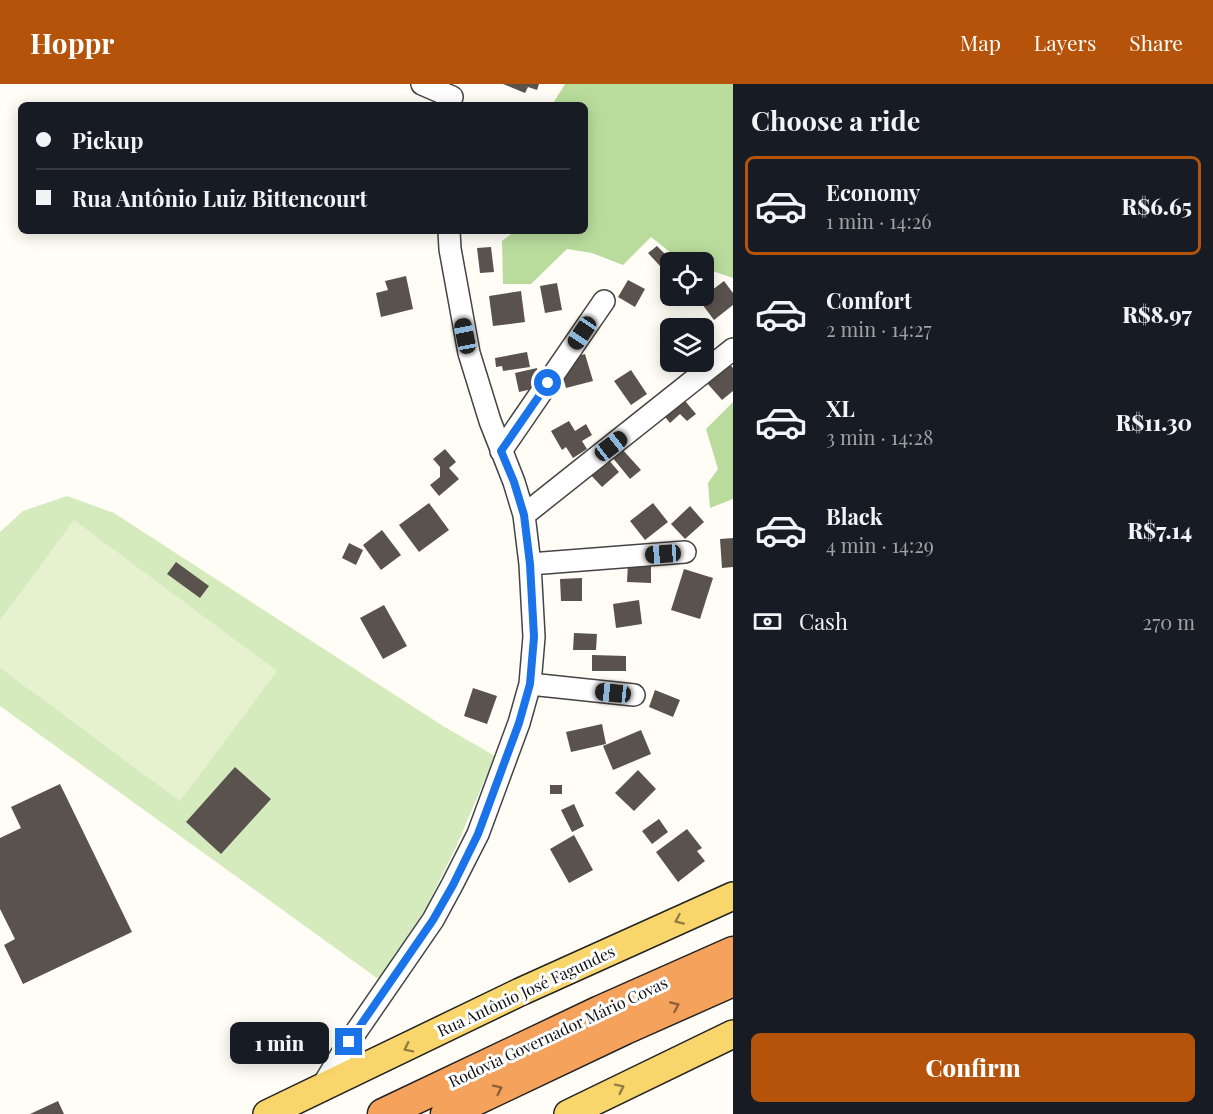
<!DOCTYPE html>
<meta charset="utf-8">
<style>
:root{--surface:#171b24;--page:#242831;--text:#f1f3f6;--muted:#9ea1a6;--line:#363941;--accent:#b45309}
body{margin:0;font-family:"Playfair Display",serif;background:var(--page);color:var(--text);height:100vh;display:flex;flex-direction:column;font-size:22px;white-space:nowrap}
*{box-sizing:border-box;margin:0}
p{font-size:20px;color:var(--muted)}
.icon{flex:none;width:33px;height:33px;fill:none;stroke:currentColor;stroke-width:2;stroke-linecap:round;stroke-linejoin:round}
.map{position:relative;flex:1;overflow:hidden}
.details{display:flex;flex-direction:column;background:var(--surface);width:480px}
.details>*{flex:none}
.banner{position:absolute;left:18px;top:18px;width:570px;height:132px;border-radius:9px;box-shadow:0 3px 15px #0003;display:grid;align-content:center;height:132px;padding:0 18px;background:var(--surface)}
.buttons{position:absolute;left:660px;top:168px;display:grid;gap:12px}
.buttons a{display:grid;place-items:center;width:54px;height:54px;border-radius:9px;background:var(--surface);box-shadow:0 3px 15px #0003;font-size:30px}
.end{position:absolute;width:27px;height:27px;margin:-14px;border:8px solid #1a73e8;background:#fff;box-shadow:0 0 0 3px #fff}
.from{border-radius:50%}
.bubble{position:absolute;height:42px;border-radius:9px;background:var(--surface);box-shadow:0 3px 15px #0003;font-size:20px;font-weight:800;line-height:42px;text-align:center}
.car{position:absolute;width:18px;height:36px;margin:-18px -9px;border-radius:8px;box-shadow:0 0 4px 2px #0007;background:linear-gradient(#222 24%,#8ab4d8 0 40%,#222 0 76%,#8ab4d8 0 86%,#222 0)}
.banner b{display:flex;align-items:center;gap:21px;height:57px;font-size:22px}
.banner b+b{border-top:2px solid var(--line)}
.banner i{width:15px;height:15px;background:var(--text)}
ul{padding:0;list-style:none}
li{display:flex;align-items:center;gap:18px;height:99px;margin:0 12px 9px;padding:0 6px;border:3px solid transparent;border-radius:9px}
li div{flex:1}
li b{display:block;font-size:22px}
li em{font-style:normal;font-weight:800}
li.current{border-color:var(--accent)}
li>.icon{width:54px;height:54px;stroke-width:1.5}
h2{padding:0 18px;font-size:27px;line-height:72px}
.pay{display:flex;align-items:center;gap:15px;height:66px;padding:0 18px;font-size:22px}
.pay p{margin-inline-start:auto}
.primary-button{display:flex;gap:12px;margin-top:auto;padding:12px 18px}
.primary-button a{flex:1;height:69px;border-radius:9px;background:var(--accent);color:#fff;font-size:24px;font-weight:800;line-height:69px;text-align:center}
header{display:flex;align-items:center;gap:36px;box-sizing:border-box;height:84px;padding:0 30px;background:var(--accent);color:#fff}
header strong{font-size:28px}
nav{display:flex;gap:33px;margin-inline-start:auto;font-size:21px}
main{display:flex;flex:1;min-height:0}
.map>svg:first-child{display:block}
.green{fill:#d5ebbd}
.forest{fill:#b9dc9c}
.pitch{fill:#e6f2cf}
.building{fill:#5a524d}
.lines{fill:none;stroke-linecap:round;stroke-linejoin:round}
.minor-casing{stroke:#444;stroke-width:24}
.major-casing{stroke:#222;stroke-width:30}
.highway-casing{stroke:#222;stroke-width:33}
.minor{stroke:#fff;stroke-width:21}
.major{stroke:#f9d66b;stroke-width:27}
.highway{stroke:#f5a25d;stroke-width:30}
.oneway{stroke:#917d42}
.oneway2{stroke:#8e613b}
.route{stroke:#1a73e8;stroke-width:8}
.labels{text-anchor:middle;stroke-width:6;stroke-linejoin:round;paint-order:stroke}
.street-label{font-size:16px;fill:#111;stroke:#fff}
</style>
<header>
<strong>Hoppr</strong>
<nav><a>Map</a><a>Layers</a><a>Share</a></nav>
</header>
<main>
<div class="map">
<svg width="733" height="1030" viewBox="0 0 733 1030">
<rect width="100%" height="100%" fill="#fffdf5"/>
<path class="green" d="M67,412L114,429L443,642L495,672L456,763L427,822L381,897L0,622V448L23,427Z"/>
<path class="forest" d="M565,0H733V194L704,184V178C677,178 671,168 651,153L623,181L592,169L567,165L531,200H503L502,157L515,147H585V21H552Z
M733,318V415L710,424L708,399L718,385L706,345Z"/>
<path class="pitch" d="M74,436L277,587L180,717L0,584V536Z"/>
<path class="building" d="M503,0H539L537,6L528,3L525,9Z
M657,162L669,174L660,182L648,169Z
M491,163L494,188L480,189L477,164Z
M406,192L413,225L381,233L376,209L388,206L385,197Z
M628,196L645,205L635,223L618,213Z
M724,197L733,209V221L714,236L699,216Z
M557,199L562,226L545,229L540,202Z
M521,207L525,238L493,242L489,212Z
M527,268L530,283L503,287L502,282L496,283L495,274Z
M585,270L593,297L566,304L561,286L571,283L569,274Z
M729,279L733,284V307L722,316L707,299Z
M537,284L541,303L519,308L515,289Z
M631,286L647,310L631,321L614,297Z
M681,312L696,330L687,337L680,330L670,339L661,328Z
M569,337L575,347L586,340L592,351L582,357L587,365L573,374L566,363L562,366L551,347Z
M445,365L456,378L449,384L459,395L439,412L430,401L440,393V383L433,375Z
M622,365L641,386L630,395L612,373Z
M607,374L619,388L602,403L589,389Z
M429,419L449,446L419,468L399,441Z
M653,419L668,438L645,456L630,437Z
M690,422L704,438L685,455L671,440Z
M382,446L401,471L381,486L363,461Z
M733,454V483L722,484L720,455Z
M349,459L363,466L356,481L342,474Z
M176,478L209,502L200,514L167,490Z
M628,479L651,481V499L627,498Z
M684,485L713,494L700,535L671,526Z
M582,494V517H561L560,495Z
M639,516L642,540L616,544L613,520Z
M384,521L407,562L383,575L360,534Z
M574,549L597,550L596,566H573Z
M592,571L626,572V587H592Z
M473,604L497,612L487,640L464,632Z
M655,606L680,616L673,633L649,623Z
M602,640L606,660L571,668L566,648Z
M641,646L651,670L613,686L603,662Z
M235,683L271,715L221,770L186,738Z
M638,686L656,705L634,727L615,709Z
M60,700L132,848L23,900L4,861L15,855L0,825V754L21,744L11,723Z
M550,701H562V710H550Z
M574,720L584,742L572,748L561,726Z
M659,735L668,748L652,760L642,747Z
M687,745L702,764L697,767L705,777L678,798L656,768Z
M574,751L593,786L569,799L550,765Z
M58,1017L64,1030H30Z"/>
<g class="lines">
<g class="minor-casing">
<path id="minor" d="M422,0L452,13
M501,367L604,217
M524,431L733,265
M530,480L685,468
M530,600L634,611
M320,1006L349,958L433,836L452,801L478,750L519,639L530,600L534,553L530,480L524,431L514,398L490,337L469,269L450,165L449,147"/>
</g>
<g class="major-casing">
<path id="major" d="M267,1030L520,908L733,812
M568,1030L733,950"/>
</g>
<g class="highway-casing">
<path id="highway" d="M383,1030L600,927L733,868
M446,1030L625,945L733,897"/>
</g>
<use href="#minor" class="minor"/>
<use href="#major" class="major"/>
<use href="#highway" class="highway"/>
</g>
<defs><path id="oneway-chevron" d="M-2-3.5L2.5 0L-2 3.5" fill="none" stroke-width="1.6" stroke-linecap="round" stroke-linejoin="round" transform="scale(1.5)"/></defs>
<g class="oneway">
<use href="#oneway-chevron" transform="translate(679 836) rotate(156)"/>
<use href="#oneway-chevron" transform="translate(408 964) rotate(154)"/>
<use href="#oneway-chevron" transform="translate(620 1004) rotate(-26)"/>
</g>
<g class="oneway2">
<use href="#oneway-chevron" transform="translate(675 922) rotate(-24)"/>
<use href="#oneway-chevron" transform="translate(498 1005) rotate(-26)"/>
</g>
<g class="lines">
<path class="route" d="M349,958L433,836L453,801L478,750L519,639L530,600L534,553L530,480L524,431L514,398L501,367L548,299"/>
</g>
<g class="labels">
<g class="street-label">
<text transform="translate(526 907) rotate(-25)" y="6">Rua Antônio José Fagundes</text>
<text transform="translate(558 948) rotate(-25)" y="6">Rodovia Governador Mário Covas</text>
</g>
</g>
</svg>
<div class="buttons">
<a><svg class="icon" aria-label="locate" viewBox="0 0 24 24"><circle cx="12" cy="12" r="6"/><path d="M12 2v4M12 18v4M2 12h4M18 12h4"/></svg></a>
<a><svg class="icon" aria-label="layers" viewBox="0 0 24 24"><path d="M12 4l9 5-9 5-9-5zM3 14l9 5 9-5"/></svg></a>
</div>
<i class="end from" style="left:548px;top:299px"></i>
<i class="end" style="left:349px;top:958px"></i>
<div class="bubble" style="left:230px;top:938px;width:99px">1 min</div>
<i class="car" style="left:582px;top:249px;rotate:214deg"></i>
<i class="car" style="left:465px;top:252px;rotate:349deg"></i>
<i class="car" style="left:611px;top:362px;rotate:52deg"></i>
<i class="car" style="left:663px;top:470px;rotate:266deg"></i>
<i class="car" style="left:613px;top:609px;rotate:276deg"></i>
<div class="banner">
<b><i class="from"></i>Pickup</b>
<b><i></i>Rua Antônio Luiz Bittencourt</b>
</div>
</div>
<section class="details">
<h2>Choose a ride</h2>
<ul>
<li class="current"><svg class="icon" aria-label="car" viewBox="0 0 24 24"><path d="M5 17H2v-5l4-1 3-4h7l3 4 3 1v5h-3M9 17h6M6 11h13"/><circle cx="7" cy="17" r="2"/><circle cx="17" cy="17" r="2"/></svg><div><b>Economy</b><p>1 min · 14:26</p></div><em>R$6.65</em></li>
<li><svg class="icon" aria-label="car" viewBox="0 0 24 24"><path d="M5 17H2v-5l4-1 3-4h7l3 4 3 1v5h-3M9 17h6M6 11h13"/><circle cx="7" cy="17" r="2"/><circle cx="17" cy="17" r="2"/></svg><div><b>Comfort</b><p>2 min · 14:27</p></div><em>R$8.97</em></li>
<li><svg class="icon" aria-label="car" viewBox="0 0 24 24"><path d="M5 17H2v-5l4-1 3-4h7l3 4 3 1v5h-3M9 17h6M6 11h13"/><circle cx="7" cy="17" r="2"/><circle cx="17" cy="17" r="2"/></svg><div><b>XL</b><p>3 min · 14:28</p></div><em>R$11.30</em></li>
<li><svg class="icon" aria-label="car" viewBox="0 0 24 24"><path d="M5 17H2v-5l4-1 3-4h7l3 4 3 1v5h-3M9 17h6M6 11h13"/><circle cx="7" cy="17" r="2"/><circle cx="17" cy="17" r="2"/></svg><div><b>Black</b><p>4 min · 14:29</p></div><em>R$7.14</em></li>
</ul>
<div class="pay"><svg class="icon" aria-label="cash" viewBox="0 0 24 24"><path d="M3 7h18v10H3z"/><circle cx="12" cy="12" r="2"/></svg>Cash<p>270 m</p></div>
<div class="primary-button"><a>Confirm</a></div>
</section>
</main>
